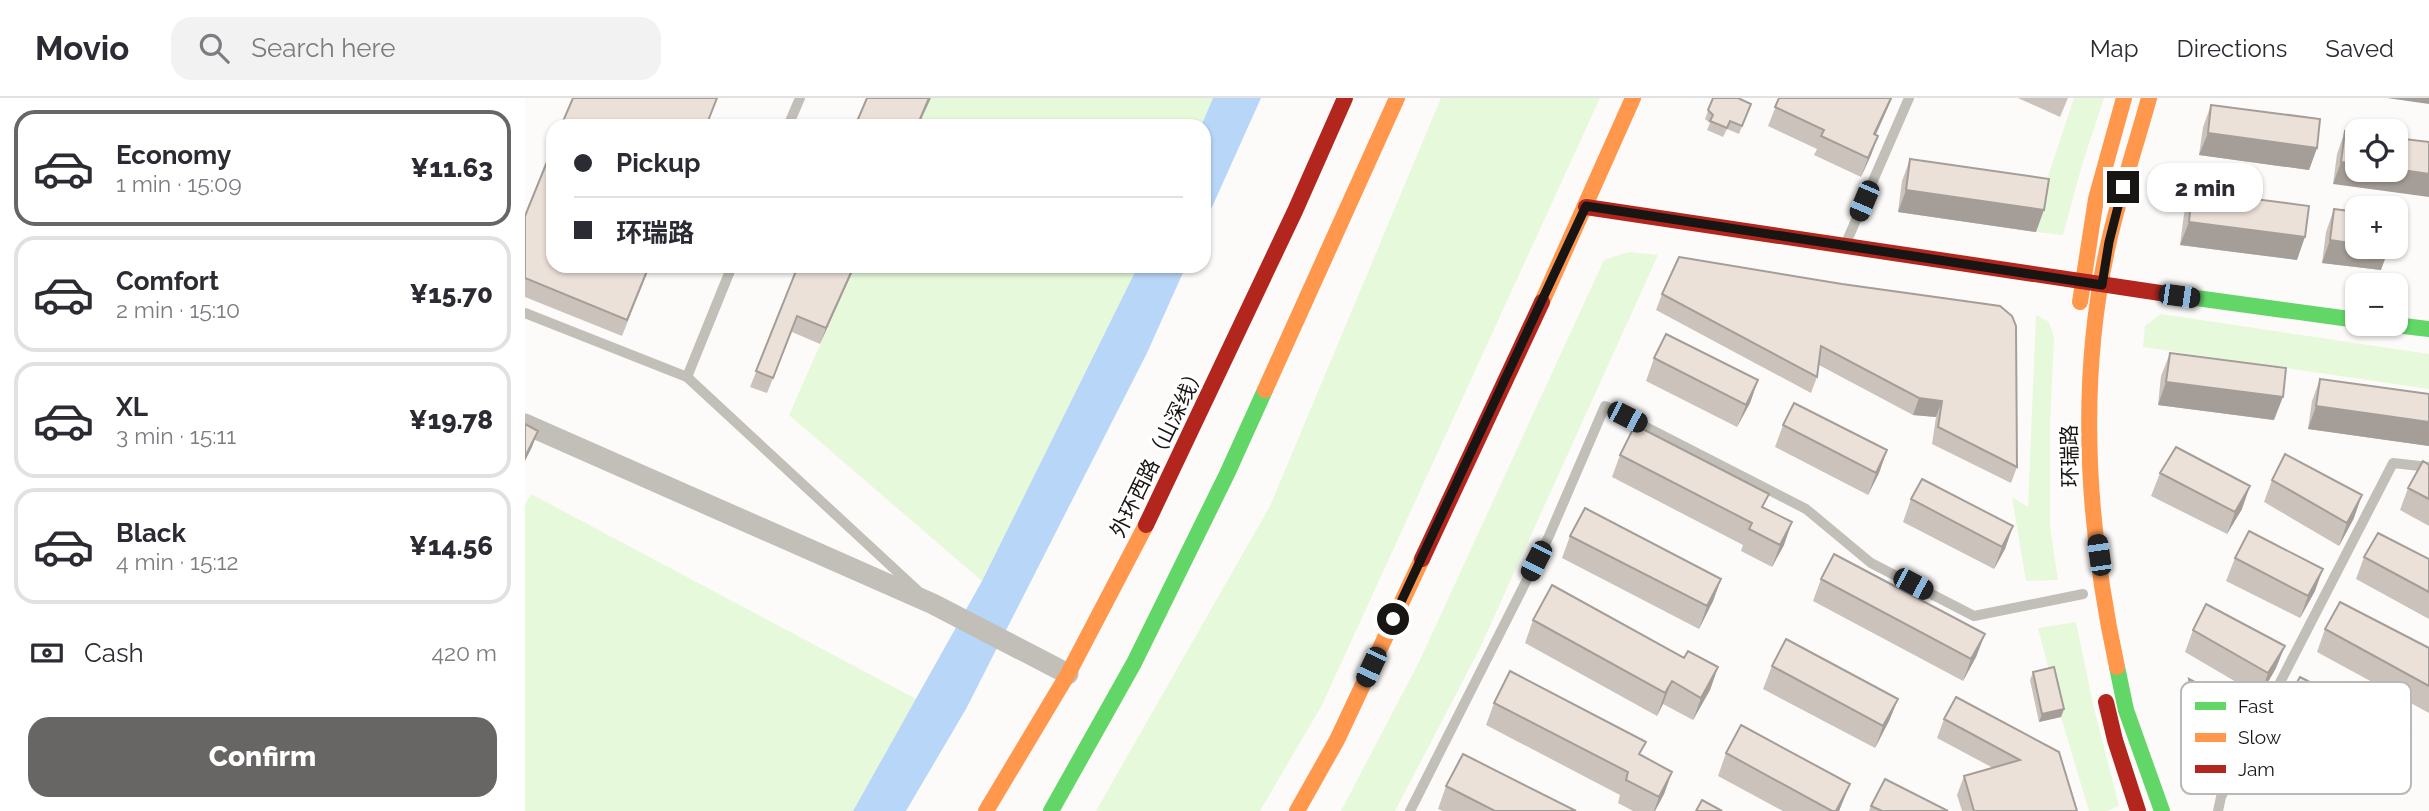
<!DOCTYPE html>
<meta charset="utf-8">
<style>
:root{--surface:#fff;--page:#f2f2f3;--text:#2b2b33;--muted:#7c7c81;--line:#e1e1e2;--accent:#686664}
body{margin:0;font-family:Raleway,"Noto Sans SC",sans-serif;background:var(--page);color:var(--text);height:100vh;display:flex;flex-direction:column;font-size:26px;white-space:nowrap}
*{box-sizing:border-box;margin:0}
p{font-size:23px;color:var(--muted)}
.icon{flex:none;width:38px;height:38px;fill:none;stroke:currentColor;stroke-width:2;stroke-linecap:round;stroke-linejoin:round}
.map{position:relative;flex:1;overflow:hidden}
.side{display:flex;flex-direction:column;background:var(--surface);width:525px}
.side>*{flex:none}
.guide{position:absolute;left:21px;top:21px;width:665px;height:154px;border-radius:21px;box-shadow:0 2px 5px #0004;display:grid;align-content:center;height:154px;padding:0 28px;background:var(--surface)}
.tools{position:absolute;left:1820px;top:21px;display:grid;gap:14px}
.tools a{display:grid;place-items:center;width:63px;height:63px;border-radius:14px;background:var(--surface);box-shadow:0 2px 5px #0004;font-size:35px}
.end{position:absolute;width:32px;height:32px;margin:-16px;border:9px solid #181513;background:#fff;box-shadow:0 0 0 4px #fff}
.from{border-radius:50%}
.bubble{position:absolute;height:49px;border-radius:21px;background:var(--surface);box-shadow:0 2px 5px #0004;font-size:23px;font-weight:800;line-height:49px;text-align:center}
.car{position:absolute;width:21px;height:42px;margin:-21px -10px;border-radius:9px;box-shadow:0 0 5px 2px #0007;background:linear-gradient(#222 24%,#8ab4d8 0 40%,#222 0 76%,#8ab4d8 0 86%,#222 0)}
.guide b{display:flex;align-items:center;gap:24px;height:66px;font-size:26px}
.guide b+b{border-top:2px solid var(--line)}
.guide i{width:18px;height:18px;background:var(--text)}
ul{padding:12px 0 0;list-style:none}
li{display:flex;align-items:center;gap:21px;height:116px;margin:0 14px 10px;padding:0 14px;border:4px solid var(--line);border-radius:21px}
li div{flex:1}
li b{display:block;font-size:26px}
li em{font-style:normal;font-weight:800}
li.selected{border-color:var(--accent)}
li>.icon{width:63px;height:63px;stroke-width:1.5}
.pay{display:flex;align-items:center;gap:18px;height:77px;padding:0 28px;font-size:26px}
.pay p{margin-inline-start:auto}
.primary-button{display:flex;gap:14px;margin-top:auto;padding:14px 28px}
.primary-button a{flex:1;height:80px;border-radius:21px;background:var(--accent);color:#fff;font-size:28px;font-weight:800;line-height:80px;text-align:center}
header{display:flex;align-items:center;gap:42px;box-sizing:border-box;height:98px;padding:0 35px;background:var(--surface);border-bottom:2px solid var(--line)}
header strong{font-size:33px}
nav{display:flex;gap:38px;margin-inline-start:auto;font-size:24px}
.search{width:490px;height:63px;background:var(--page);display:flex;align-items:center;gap:18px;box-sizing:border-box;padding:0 24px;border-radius:21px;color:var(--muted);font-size:26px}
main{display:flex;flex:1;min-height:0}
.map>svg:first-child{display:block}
.green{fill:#e6f9da}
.water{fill:#b8d7f8}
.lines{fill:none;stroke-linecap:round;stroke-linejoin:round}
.lane{stroke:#c1bfb8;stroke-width:10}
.street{stroke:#c1bfb8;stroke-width:21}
.fast{stroke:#63d668;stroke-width:16}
.slow{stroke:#ff974d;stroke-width:16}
.jam{stroke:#b3261e;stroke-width:16}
.wall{fill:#cbc2bb}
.shaded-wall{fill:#a59e98}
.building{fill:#ece1d9;stroke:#a59e98;stroke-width:2}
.route{stroke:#181513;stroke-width:9}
.labels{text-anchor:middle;stroke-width:6;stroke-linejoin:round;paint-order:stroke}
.street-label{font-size:21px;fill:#181513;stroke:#fff}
.key{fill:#fff;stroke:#bab9b8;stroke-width:2}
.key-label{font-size:19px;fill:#181513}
</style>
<header>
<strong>Movio</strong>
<div class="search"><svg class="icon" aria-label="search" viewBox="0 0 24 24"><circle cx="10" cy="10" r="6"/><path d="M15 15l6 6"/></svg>Search here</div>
<nav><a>Map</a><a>Directions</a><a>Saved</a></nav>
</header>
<main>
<section class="side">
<ul>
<li class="selected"><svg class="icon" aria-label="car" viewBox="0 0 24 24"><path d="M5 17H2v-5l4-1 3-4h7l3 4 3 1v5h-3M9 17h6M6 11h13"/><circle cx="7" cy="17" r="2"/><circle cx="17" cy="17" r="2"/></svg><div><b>Economy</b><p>1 min · 15:09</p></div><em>¥11.63</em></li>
<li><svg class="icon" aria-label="car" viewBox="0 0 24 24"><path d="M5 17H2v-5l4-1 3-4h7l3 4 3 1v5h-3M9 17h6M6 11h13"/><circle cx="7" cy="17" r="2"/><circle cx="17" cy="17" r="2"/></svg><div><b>Comfort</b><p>2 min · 15:10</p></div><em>¥15.70</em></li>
<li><svg class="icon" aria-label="car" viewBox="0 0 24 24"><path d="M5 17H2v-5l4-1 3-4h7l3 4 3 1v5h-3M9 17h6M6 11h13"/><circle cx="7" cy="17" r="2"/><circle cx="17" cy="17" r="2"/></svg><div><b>XL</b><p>3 min · 15:11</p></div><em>¥19.78</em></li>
<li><svg class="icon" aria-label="car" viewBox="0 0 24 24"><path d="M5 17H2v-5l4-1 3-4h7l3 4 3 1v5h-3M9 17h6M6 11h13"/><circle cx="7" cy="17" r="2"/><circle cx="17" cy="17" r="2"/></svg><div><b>Black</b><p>4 min · 15:12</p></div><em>¥14.56</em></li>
</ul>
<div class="pay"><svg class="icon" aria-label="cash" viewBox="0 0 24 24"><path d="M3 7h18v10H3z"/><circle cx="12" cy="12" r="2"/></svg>Cash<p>420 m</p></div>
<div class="primary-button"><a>Confirm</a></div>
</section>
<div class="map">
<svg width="1904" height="713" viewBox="0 0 1904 713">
<rect width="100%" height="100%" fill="#fdfbf9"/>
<path class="green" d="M406,0H688L676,28H393Z
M916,0H1075L797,607L735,713H571L745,408Z
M1549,0H1579L1557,67L1538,137L1511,134L1515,103Z
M1104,154L1133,157L954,552L870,713H816L894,564L1079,162Z
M330,168H613L457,483L264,317Z
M1636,216L1904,256V291L1618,249L1620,228Z
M1511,217L1524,224L1529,239L1525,328V428L1533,482L1501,483L1487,399L1503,409Z
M6,396L391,601L328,713H0V407Z
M1551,524L1568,606L1594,708L1582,713H1564L1536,619L1513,530Z"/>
<path class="water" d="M688,0H736L679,127V28H676Z
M613,168H661L622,255L441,611L381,713H328L457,483Z"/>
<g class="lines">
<path class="lane" d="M263,28L275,0
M1321,145L1384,0
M0,215L162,279L392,492
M162,279L207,168
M885,713L1024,438L1080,308L1281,411L1346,465L1449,518L1558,496
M1693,713L1696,699L1868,365L1904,369"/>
<path class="street" d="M0,326L408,506L543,576"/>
<path class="fast" d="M1642,196L1832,222
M1862,226L1904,231
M1592,569L1601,612L1637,713
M526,713L609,565L702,376L740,292"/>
<path class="slow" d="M1017,204L1108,0
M1555,204L1571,101L1599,0
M740,292L872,0
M1592,569C1562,430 1552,282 1584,143C1595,95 1611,47 1624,0
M461,713L543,576L621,427
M772,713L812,642L897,461"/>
<path class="jam" d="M1061,109L1642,196
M621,427L770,113L820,0
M897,461L1017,204
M1581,604L1590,642L1613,713"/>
</g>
<path class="wall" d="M1188,0L1226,6L1214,36L1202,31L1198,39L1182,32L1185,25L1180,21Z
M1254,0H1367L1351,37L1346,57L1336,79L1289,57L1292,51L1243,28Z
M1493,0H1543L1535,19Z
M1686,7L1792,50L1784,72L1674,57L1678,29Z
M1820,33L1832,35L1808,86L1812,56Z
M1385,61L1511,134L1373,114L1377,83Z
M1667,93L1772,162L1655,147L1659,116Z
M1809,111L1856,172L1797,165L1801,134Z
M0,118L125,168L97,238L0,199Z
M273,168H330L295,246L267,234L242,295L225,289Z
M1317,186L1492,369L1486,385L1407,346L1411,319L1388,317L1294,267L1292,279L1286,295L1131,212L1137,196Z
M1645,255L1749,322L1633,307L1636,278Z
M1129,260L1233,282L1225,305L1212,329L1121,283Z
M1795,281L1904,296V348L1783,331L1787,303Z
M1258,327L1362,352L1354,375L1343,397L1250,349Z
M1095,357L1238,410L1259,447L1247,469L1216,453L1218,447L1087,379Z
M1904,367V428L1875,412L1883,390Z
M1635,375L1717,411L1702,436L1626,398Z
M1747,382L1829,420L1814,448L1739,404Z
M1386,401L1488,428L1480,451L1469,471L1378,424Z
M1045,438L1196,481L1188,503L1174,531L1037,460Z
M1839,459L1904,461V521L1831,481Z
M1710,460L1790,493L1775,520L1701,483Z
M1296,481L1460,536L1451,559L1438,583L1288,503Z
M1008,522L1159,560L1193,569L1185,592L1168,622L1138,606L1132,618L1000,545Z
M1800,531L1904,550V615L1792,554Z
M1668,532L1751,570L1735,598L1660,554Z
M1247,568L1373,601L1364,623L1350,650L1238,591Z
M1508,574L1539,611L1536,619L1514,624L1505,582Z
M1664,581L1724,612L1719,625L1686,689L1659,593Z
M1431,599L1552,713H1437L1432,697L1439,678L1468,670L1412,640L1419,621Z
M1760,604L1886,636L1878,659L1862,688L1752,627Z
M969,605L1116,657L1147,674L1139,696L1130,713H1108L1093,705L1095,697L961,627Z
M1201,655L1325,686L1314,713H1258L1193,678Z
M921,688L1051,713H918L913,711Z
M1346,708L1423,713H1344Z"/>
<path class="shaded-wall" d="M404,0H406L393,28H392Z
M1366,0H1367L1363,9L1342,55L1349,36Z
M1862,0H1904V6Z
M1683,35L1792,50L1784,72L1674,57Z
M1353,38L1346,57L1336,79L1343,60Z
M1816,64L1832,66V72L1871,71L1904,76V99L1808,86Z
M1381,92L1519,112L1511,134L1373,114Z
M1664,124L1780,139L1772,162L1655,147Z
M1805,142L1832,146V149L1864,150L1856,172L1797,165Z
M329,168H330L295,246L301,230Z
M1233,282L1225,305L1212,329L1221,307Z
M1641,284L1758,299L1749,322L1633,307Z
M1394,300L1417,303L1411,319L1388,317Z
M1791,308L1904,324V348L1783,331Z
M13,333L7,349L0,363V359Z
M1362,352L1354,375L1343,397L1351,375Z
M1725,388L1717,411L1702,436L1710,414Z
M1837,397L1829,420L1814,448L1822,425Z
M1267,424L1259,447L1247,469L1255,447Z
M1488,428L1480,451L1469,471L1477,449Z
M1798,471L1790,493L1775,520L1783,498Z
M1196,481L1188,503L1174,531L1182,508Z
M1460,536L1451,559L1438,583L1446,561Z
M1760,548L1751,570L1735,598L1743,575Z
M1193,569L1185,592L1168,622L1176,600Z
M1147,583L1138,606L1132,618L1140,595Z
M1373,601L1364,623L1350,650L1358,628Z
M1539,611L1536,619L1514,624L1517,616Z
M1724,612L1719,625L1686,689L1690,676Z
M1886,636L1878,659L1862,688L1871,665Z
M1147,674L1139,696L1130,713H1129L1134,699Z
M1325,686L1314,713H1311Z"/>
<path class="building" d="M48,0H192L181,28H36Z
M342,0H404L392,28H330Z
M1188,0H1213L1226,6L1217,28L1205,23L1202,30L1185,23L1188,17L1183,12Z
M1254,0H1366L1349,36L1353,38L1343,60L1296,38L1299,32L1250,9Z
M1686,7L1795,21L1792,50L1683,35Z
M1820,33L1832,35V66L1816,64Z
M1871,40L1904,44V76L1871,71Z
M28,49V168H124L102,222L0,180V118Z
M1385,61L1524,81L1519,112L1381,92Z
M1667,93L1784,108L1780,139L1664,124Z
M1809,111L1832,114V146L1805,142Z
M1154,159L1317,186L1475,208L1487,218L1491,228L1492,369L1413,329L1417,303L1394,300L1296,248L1292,279L1137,196Z
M273,168H329L301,230L272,218L248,280L231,273Z
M1141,236L1233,282L1221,307L1129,260Z
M1645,255L1761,270L1758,299L1641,284Z
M1795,281L1904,296V324L1791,308Z
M1269,305L1362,352L1351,375L1258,327Z
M0,326L13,333L0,359Z
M1110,327L1244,396L1237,409L1267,424L1255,447L1224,431L1227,425L1095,357Z
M1651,349L1725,388L1710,414L1635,375Z
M1760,356L1837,397L1822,425L1747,382Z
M1898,363L1904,367V401L1883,390Z
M1397,381L1488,428L1477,449L1386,401Z
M1060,410L1196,481L1182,508L1045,438Z
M1724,433L1798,471L1783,498L1710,460Z
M1853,435L1904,461V494L1839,459Z
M1309,456L1460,536L1446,561L1296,481Z
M1027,487L1159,560L1163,553L1193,569L1176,600L1147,583L1140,595L1008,522Z
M1815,504L1904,550V588L1800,531Z
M1681,506L1760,548L1743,575L1668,532Z
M1261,541L1373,601L1358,628L1247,568Z
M1529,569L1539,611L1517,616L1508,574Z
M985,573L1121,644L1114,656L1147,674L1134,699L1101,682L1103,674L969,605Z
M1775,579L1886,636L1871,665L1760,604Z
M1664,581L1724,612L1690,676Z
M1431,599L1534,654L1552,713H1449L1439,678L1495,662L1419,621Z
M1216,627L1325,686L1311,713H1307L1201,655Z
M938,656L1051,713H970L921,688Z
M1360,681L1423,713H1357L1346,708Z
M1177,702L1197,713H1171Z"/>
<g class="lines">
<path class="route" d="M868,521L1061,108L1577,187L1584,144L1598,89"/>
</g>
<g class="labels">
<g class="street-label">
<text transform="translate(633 353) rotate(-64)" y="7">外环西路（山深线）</text>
<text transform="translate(1545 358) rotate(-91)" y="7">环瑞路</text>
</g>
</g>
<rect x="1656" y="584" width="230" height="112" rx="10" class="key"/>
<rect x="1670" y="604" width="31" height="8" fill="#63d668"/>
<rect x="1670" y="635" width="31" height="9" fill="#ff974d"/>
<rect x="1670" y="667" width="31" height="8" fill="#b3261e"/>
<g class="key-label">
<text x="1713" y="615">Fast</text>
<text x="1713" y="646">Slow</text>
<text x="1713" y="678">Jam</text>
</g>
</svg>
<div class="tools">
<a><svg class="icon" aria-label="locate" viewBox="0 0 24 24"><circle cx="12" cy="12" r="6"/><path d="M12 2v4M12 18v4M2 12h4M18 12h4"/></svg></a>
<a>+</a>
<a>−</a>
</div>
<i class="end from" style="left:868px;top:521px"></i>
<i class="end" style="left:1598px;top:89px"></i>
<div class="bubble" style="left:1622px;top:65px;width:116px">2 min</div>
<i class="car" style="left:1339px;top:103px;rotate:203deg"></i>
<i class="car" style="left:1654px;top:198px;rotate:98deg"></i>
<i class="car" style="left:1102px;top:319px;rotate:117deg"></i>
<i class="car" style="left:1574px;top:457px;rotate:352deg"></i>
<i class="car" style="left:1011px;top:463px;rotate:207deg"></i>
<i class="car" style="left:1388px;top:486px;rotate:118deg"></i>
<i class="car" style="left:846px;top:569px;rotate:205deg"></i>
<div class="guide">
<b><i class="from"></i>Pickup</b>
<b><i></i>环瑞路</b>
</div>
</div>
</main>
